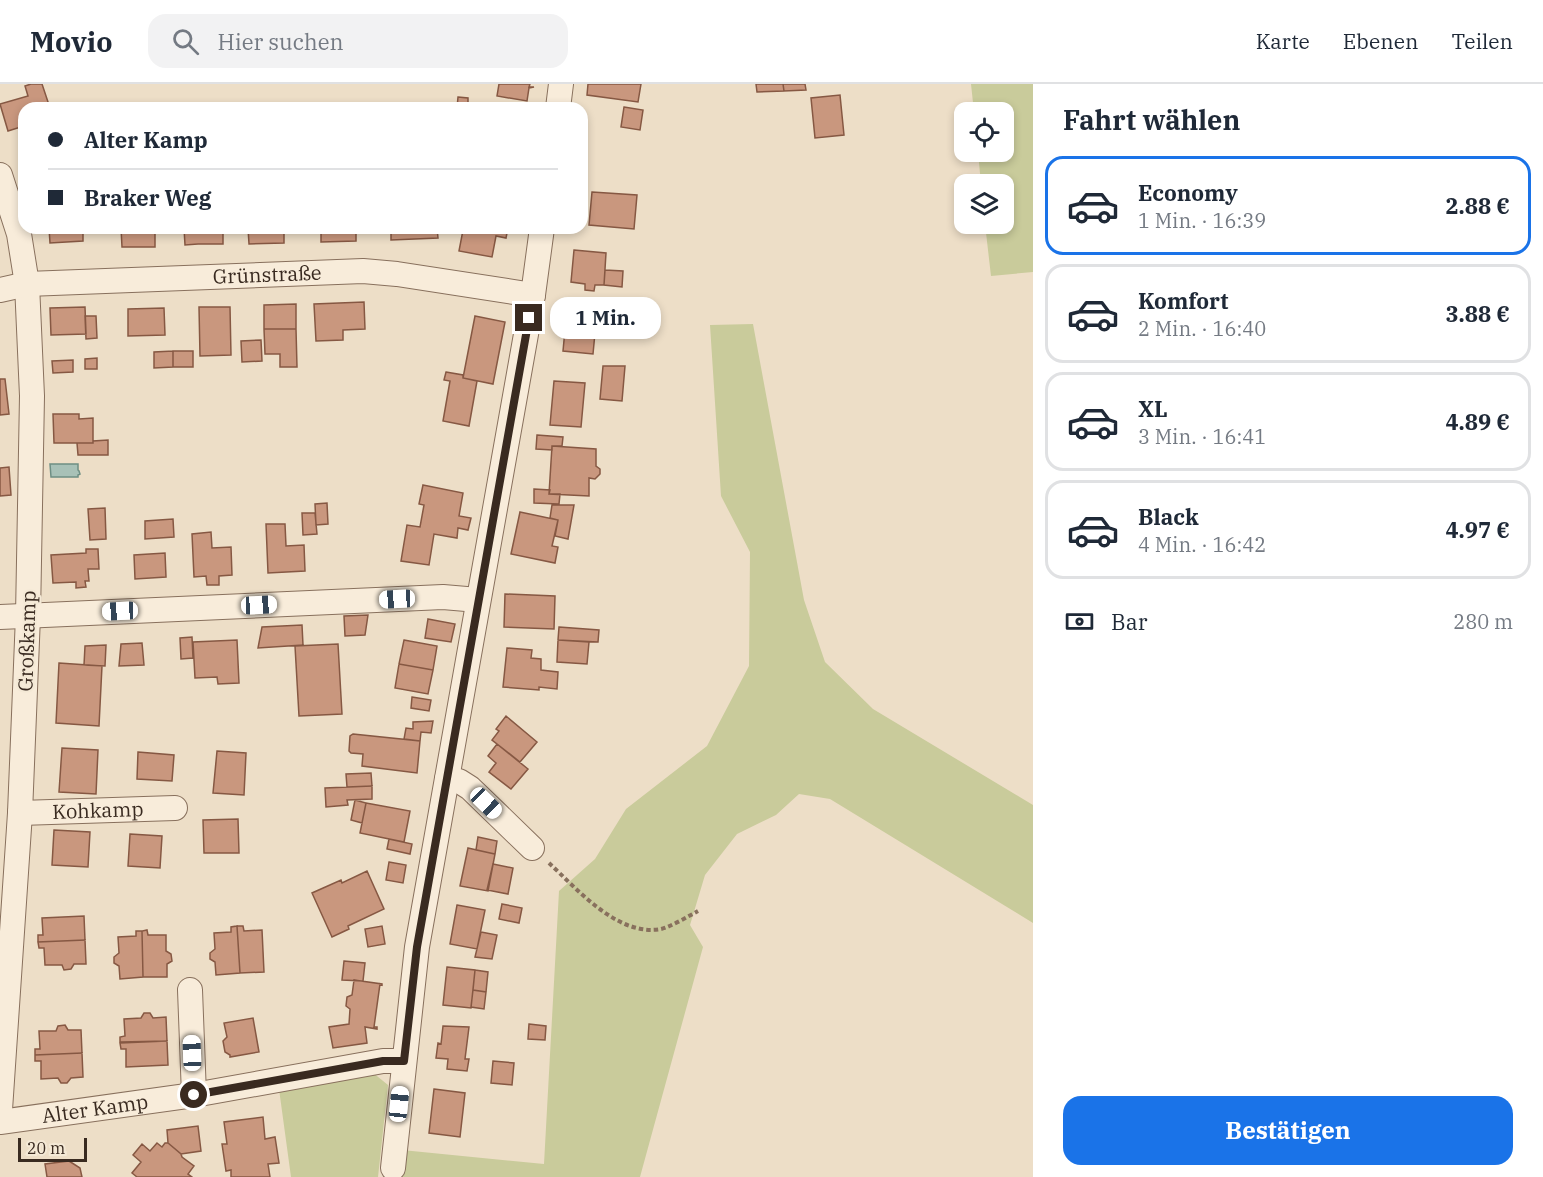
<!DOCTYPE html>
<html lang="de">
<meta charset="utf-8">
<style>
:root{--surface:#fff;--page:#f2f2f3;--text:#1f2937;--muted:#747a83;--line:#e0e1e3;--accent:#1a73e8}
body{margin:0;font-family:"IBM Plex Serif",serif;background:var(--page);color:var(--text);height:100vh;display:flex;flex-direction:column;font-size:22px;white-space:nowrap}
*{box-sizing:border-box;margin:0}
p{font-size:20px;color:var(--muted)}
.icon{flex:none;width:33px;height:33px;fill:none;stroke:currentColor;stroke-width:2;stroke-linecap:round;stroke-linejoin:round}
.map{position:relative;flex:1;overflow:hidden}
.panel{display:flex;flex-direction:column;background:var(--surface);width:510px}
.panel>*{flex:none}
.guide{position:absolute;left:18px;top:18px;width:570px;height:132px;border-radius:18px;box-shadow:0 3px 9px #0003;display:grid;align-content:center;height:132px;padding:0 30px;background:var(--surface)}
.fabs{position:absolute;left:954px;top:18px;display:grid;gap:12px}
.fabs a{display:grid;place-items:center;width:60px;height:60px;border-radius:12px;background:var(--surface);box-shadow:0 3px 9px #0003;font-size:30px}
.scale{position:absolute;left:18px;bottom:15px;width:69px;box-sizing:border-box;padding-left:6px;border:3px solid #392a20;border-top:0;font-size:16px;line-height:21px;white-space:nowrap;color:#392a20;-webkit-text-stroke:4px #f4e9d6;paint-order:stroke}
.end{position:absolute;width:27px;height:27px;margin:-14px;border:8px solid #392a20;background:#fff;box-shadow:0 0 0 3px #fff}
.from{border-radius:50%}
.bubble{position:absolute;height:42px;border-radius:18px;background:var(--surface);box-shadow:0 3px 9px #0003;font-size:20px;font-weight:800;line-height:42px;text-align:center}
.car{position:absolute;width:18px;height:36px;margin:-18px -9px;border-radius:8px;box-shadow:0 0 4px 2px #0007;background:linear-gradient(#fff 24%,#345 0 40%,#fff 0 76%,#345 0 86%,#fff 0)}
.guide b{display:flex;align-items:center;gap:21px;height:57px;font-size:22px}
.guide b+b{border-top:2px solid var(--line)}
.guide i{width:15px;height:15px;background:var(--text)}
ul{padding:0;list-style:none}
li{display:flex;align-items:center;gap:18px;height:99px;margin:0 12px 9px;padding:0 18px;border:3px solid var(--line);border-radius:18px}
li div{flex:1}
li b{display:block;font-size:22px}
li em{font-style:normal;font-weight:800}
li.active{border-color:var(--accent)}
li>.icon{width:54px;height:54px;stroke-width:1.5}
h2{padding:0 30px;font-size:27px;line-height:72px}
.pay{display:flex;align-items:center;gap:15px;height:66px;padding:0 30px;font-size:22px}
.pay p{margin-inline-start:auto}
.cta{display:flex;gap:12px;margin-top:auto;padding:12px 30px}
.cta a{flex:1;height:69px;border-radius:18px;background:var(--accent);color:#fff;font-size:24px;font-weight:800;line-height:69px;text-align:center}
header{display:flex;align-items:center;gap:36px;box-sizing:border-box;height:84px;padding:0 30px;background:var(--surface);border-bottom:2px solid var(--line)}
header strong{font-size:28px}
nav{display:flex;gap:33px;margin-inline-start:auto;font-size:21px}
.search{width:420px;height:54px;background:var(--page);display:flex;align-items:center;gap:15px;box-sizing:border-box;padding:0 21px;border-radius:18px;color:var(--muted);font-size:22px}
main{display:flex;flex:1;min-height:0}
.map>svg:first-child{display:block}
.green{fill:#c9cb9b}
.water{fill:#a8c1b7;stroke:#6e8f84;stroke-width:1.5}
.building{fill:#c9977e;stroke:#865843;stroke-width:1.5}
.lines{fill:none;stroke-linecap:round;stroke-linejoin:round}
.street-casing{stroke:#88705d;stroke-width:26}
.path{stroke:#88705d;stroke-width:4;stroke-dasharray:4.5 3;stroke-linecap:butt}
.street{stroke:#f8ecda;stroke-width:24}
.route{stroke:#392a20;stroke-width:8}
.labels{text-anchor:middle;stroke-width:4.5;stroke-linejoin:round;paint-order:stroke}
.street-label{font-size:20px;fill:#392a20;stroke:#f4e9d6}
</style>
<header>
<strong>Movio</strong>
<div class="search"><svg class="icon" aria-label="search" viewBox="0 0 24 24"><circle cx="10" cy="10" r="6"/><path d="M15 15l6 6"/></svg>Hier suchen</div>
<nav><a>Karte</a><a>Ebenen</a><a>Teilen</a></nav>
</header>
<main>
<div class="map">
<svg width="1033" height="1093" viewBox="0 0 1033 1093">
<rect width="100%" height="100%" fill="#eddec7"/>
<path class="green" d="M971,0H1033V188L991,192L985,140H1004V100H981L978,68H1004V28H974Z
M753,240L804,516L825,578L873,625L1033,721V839L830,715L799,710L776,731L737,750L705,791L690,841L703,863L640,1093H399L402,1066L544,1080L559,807L595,775L626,725L707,662L749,582L750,468L721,412L710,241Z
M372,988L388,1001L378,1093H291L279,1005Z"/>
<path class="water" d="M50,380H78V386L79,387L80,390L78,391V393H51Z"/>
<path class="building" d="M31,0H42L50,24H24V42L8,47L0,20L28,12L25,2Z
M499,0H530L529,3H534L529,4L527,17L497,12Z
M588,0H641L638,18L587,11Z
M756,0H783L784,7L757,8Z
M783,0H805L806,6L784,7Z
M840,11L844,51L815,54L811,14Z
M458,13L468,14V21L478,22L477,24H457Z
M128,19L129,24H102V20Z
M624,23L643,26L640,46L621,43Z
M592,108L637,111L634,145L589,141Z
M49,144H83V157L50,159Z
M121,144H155V163H122Z
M184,144H223V160H198L185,161Z
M248,144H284V159L249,160Z
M321,144H356V157L321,158Z
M391,144H437L438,154L391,156Z
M474,144H508L506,154L496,152L492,173L459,167L463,146L473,147Z
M574,166L606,169L604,201H595L594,207L585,206V200L571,198Z
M605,186L623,187L622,203L604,201Z
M364,218L365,245L343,246V256L316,257L314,220Z
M296,220V245H264V221Z
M85,223L86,250L51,251L50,224Z
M199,223H230L231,271L200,272Z
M164,224L165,251L128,252V225Z
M567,225L597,228L593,270L563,267Z
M85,232H96L97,254L86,255Z
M475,232L505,238L493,300L463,294Z
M264,245H296L297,283H280V270H265Z
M261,256L262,277L242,278L241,257Z
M173,267V283L154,284V268Z
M173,267H193V283H173Z
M97,274V285H85V275Z
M73,276V288L53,289L52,277Z
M603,282H625L622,317L600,315Z
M446,288L463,291V294L477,297L469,342L443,337L450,297L444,296Z
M0,295H5L9,330L0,331Z
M554,297L585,299L581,343L550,341Z
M53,330H79V335L93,334V359H54Z
M537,351L563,353L562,362H552V366L536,365Z
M108,356V371H78L77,359H93V357Z
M552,362L596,365V382L600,385V390L595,395L589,394V412L549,410Z
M9,383L11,411L0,412V384Z
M423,401L463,409L459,432L471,434L468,446L458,444L457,454L434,450L429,481L401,477L407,441L420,443L424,421L419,420Z
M534,405L550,406L549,410H560L559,420L534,419Z
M327,419L328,440L316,441L315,420Z
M552,421H574L568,455L555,452L558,436L550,434Z
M105,424L106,455L90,456L88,425Z
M520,428L558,436L552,462L558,463L555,479L511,470Z
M302,429H315L317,450L303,451Z
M173,435L174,453L145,455V437Z
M266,440H285L286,462L304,461L305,487L268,489Z
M211,448L212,464L231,463L232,491L219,492V501H207L206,492L194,493L192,450Z
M86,465H98L99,485H88L89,497H85L86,503L76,504V498L53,499L51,471L86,469Z
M165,469L166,493L135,495L134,471Z
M505,510L555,512L554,545L504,543Z
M368,531L365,551L345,552L344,532Z
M428,535L455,540L451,558L425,554Z
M302,541L303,561L258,564L262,543Z
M559,543L599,546L598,558L558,556Z
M192,553L193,574L181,575L180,554Z
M237,556L239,599L218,600L217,593L195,594L193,558Z
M404,556L437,562L433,586L399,580Z
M558,556L589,558L587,580L557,578Z
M142,559L144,581L119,582L121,560Z
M338,560L342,630L299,632L295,562Z
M106,561L105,582L84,581L85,562Z
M507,564L532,566L531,574L541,575V586L558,588L557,605L539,603V606L503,603Z
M59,579L102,582L99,642L56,639Z
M399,580L433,586L428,610L395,604Z
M412,613L431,616L429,627L411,624Z
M506,632L537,658L520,678L492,656L499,647L496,645Z
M433,637L431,649L421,648L420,657L404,655L406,644L413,645V638Z
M353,650L420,657L417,689L362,682L363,670L351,669L349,667L350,652Z
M497,660L528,685L511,705L489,688L496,679L488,672Z
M62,664L98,666L96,710L59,708Z
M217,667L246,669L244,711L213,709Z
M138,668L174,671L172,697L137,695Z
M371,689L372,702L347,703L346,690Z
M372,702V715L347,716L348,721L326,723L325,704Z
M355,716L366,719L362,739L351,736Z
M366,719L410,727L404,758L360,749Z
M238,735L239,769H204L203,736Z
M54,746L90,748L88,783L52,781Z
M130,750L162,752L160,784L128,782Z
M478,753L497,757L495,770L476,766Z
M389,755L412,760L410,770L387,765Z
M468,764L495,770L488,807L460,802Z
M389,778L406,781L403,799L386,796Z
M493,780L513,784L508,810L487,806Z
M367,787L384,825L348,842L349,845L332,853L312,809L341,796L342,799Z
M502,820L522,824L519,839L499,835Z
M457,821L485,826L477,865L450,860Z
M84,832L85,856L38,858V851H43L42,834Z
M237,842L240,889L216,891L215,878L210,875V869L215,865L214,849L231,848V843Z
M237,842H243L244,847L262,846L264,888L240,889Z
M382,842L385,860L368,863L365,845Z
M147,846L148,851H166V867L171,870L172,877L167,880V893H143L142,847Z
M136,847H142L143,893L120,895L119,882L114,879V873L119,869L118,853L136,852Z
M481,848L497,851L492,875L475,873Z
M85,856L86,880H74L71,885L64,886L62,881H45L44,864H39L38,858Z
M344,877L365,879L363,897L342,896Z
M447,883L475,886L471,924L443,921Z
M475,886L488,888L486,908L473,906Z
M354,896L382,900V901L380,900L374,943H377V945L365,943L367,959L333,964L329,943L349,940L350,925L346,922L347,913L352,911Z
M473,906L486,908L484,925L471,923Z
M144,929H150L153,934L166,933L167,957L120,958V953L125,952L124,935L141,934Z
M253,934L259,968L230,973V971L225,968L223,957L227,953L224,939Z
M529,940L546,942L545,956L528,955Z
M65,941L68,946H81L82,969L35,971V965H40L39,947H56L58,942Z
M443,942L469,943L465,975H469L467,987L447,985L448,975L436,974L438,959L441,960Z
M167,957L168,981L126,983V965H121L120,959Z
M82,969L83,993L71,994L67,999H61L58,994L41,995V977H35V971Z
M493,977L514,979L512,1001L491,999Z
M434,1005L465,1009L460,1053L429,1049Z
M263,1033L265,1055L275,1053L279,1079L268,1080L270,1093H231V1086L226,1087L222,1060H227L224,1038Z
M198,1042L201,1067L181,1070L168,1059L167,1046Z
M157,1059L162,1063L165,1059H168L181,1070L182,1073L194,1082L188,1090L192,1093H137L132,1089L141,1078L133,1071L142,1060L150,1067Z
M69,1077L80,1084L82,1093H47L45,1080Z"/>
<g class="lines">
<g class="street-casing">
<g id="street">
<path d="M558,24L561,0"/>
<path d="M0,91L19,150L27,200L32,312L28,532L20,729L0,1026"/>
<path id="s1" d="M0,206L27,200L363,187L397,190L533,211"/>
<path d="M0,533L443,513L478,516"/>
<path d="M447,695L459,697L470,704L532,764"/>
<path id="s2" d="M20,729L175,724"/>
<path d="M190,906L194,1011"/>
<path id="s3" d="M0,1038L194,1011L383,977H404"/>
<path d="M393,1084L417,863L533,211L542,144"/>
</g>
</g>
<path class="path" d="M549,779C577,805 618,853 661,845C670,843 689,832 698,827"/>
<use href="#street" class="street"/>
</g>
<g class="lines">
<path class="route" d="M194,1011L383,977H404L417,863L529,234"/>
</g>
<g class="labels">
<g class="street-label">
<text dy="7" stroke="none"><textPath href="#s1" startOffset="268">Grünstraße</textPath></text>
<text transform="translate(27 557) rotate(-88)" y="7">Großkamp</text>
<text dy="7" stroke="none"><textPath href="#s2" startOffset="78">Kohkamp</textPath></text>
<text dy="7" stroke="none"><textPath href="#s3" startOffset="96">Alter Kamp</textPath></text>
</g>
</g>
</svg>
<div class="fabs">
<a><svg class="icon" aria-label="locate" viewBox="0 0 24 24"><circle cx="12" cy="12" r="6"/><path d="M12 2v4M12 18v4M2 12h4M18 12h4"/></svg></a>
<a><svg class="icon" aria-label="layers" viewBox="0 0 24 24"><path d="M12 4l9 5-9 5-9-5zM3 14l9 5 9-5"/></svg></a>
</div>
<div class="scale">20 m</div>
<i class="end from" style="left:194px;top:1011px"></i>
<i class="end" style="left:529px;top:234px"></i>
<div class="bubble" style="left:550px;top:213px;width:111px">1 Min.</div>
<i class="car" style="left:397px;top:515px;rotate:267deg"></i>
<i class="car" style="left:259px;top:521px;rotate:87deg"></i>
<i class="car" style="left:120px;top:527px;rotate:267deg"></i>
<i class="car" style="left:486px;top:719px;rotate:134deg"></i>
<i class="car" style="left:192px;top:969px;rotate:358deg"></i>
<i class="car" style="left:399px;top:1020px;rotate:6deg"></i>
<div class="guide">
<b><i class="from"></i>Alter Kamp</b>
<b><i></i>Braker Weg</b>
</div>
</div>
<section class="panel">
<h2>Fahrt wählen</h2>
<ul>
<li class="active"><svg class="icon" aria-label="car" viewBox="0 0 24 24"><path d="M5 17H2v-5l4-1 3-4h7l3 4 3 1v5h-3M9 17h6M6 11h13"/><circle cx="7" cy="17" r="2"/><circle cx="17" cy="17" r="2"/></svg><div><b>Economy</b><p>1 Min. · 16:39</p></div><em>2.88 €</em></li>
<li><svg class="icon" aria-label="car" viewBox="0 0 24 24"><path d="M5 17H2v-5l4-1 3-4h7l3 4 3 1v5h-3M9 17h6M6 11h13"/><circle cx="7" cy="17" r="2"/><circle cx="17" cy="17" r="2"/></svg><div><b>Komfort</b><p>2 Min. · 16:40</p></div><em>3.88 €</em></li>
<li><svg class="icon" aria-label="car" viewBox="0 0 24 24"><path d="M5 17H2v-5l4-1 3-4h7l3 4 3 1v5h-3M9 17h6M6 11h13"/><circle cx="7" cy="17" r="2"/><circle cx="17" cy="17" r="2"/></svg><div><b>XL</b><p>3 Min. · 16:41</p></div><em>4.89 €</em></li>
<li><svg class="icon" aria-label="car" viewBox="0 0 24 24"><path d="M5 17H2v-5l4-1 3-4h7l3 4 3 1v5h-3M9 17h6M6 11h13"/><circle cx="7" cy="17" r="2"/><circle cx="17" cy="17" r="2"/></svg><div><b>Black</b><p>4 Min. · 16:42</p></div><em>4.97 €</em></li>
</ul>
<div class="pay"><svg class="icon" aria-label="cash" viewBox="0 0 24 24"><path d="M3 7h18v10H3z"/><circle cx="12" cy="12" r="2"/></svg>Bar<p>280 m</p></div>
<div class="cta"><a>Bestätigen</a></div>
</section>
</main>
